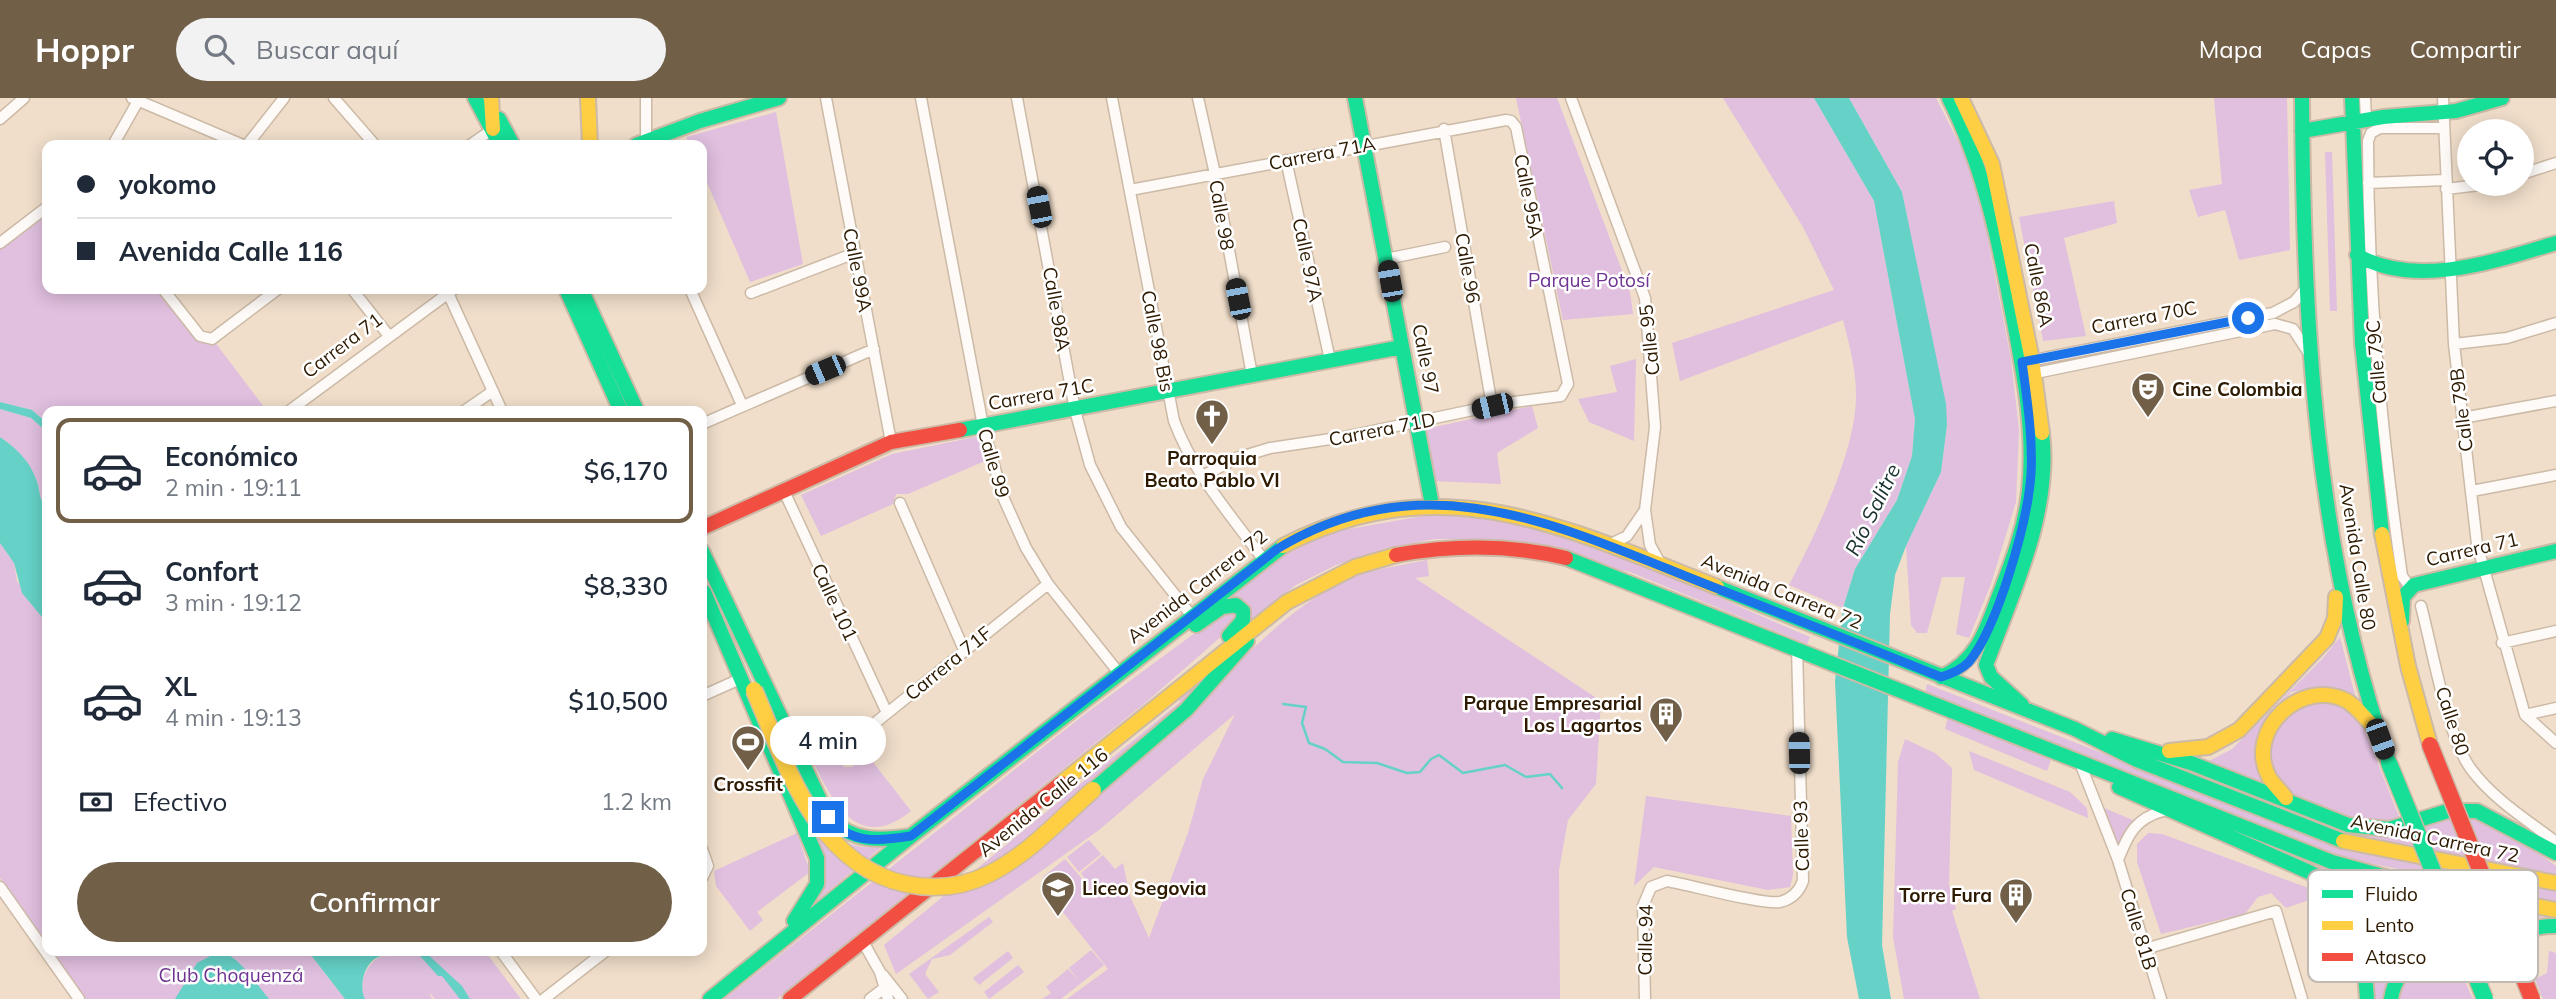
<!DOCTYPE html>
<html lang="es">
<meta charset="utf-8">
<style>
:root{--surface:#fff;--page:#f2f2f3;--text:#1f2937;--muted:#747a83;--line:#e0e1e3;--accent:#715f47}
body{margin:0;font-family:Mulish,sans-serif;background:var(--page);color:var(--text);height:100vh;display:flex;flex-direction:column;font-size:26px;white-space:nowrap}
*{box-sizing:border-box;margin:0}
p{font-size:23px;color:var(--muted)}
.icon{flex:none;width:38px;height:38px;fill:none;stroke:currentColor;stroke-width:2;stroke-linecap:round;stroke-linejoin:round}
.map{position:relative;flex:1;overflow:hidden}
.details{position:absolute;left:42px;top:308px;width:665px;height:550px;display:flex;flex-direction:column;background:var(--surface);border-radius:14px;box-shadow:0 4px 18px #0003}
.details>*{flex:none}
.guide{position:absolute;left:42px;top:42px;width:665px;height:154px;border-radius:14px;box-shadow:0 4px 18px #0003;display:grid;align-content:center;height:154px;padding:0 35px;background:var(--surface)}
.fabs{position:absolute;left:2457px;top:21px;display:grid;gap:14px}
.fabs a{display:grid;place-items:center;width:77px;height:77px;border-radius:50%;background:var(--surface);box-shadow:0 4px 18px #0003;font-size:35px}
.end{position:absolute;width:32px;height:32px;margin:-16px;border:9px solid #1a73e8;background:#fff;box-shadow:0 0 0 4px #fff}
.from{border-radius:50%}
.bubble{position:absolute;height:49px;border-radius:24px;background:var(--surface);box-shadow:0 4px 18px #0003;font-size:23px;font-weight:600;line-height:49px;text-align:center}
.car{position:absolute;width:21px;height:42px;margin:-21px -10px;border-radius:9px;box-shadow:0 0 5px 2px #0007;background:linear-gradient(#222 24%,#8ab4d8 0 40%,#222 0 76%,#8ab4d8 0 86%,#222 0)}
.guide b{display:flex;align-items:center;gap:24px;height:66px;font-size:26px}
.guide b+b{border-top:2px solid var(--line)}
.guide i{width:18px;height:18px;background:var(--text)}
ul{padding:12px 0 0;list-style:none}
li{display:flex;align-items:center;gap:21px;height:105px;margin:0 14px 10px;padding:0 21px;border:4px solid transparent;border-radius:14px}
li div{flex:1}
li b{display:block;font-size:26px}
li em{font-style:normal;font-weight:600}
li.current{border-color:var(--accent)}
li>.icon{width:63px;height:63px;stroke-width:1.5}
.pay{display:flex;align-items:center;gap:18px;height:77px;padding:0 35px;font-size:26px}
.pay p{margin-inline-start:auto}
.primary-button{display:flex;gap:14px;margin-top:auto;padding:14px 35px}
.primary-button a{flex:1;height:80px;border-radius:42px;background:var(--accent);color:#fff;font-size:28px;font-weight:600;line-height:80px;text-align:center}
header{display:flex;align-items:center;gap:42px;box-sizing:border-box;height:98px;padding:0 35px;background:var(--accent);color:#fff}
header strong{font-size:33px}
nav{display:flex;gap:38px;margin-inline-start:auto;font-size:24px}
.search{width:490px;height:63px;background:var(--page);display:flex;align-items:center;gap:18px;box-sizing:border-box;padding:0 24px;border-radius:38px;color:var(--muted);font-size:26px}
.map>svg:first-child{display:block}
.green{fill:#e0bfdf}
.water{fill:#65d1c7}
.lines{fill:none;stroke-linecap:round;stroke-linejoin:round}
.stream{stroke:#65d1c7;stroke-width:2.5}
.street-casing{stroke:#ccbaa6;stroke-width:13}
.fast-casing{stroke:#ccbaa6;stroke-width:18}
.slow-casing{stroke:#ccbaa6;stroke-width:18}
.jam-casing{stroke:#ccbaa6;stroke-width:18}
.street{stroke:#fdfaf7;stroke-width:10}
.fast{stroke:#16e098;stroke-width:14}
.slow{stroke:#ffcf43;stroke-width:14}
.jam{stroke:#f24e42;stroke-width:14}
.fast-bridge-casing{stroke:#ccbaa6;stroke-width:19;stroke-linecap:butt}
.slow-bridge-casing{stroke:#ccbaa6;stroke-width:19;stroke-linecap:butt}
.jam-bridge-casing{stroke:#ccbaa6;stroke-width:19;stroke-linecap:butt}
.fast-bridge{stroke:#16e098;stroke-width:16}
.slow-bridge{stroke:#ffcf43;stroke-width:16}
.jam-bridge{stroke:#f24e42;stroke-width:16}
.route{stroke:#1a73e8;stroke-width:9}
.labels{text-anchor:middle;stroke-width:5;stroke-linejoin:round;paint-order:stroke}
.street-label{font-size:19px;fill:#2d1a01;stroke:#fff}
.park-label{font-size:19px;fill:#703493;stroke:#fff}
.poi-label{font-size:19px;font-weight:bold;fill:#2d1a01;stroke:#fff;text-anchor:start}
.water-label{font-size:21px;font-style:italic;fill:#183130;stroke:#fff}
.key{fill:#fff;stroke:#c0bab3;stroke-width:2}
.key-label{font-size:19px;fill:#2d1a01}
</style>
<header>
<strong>Hoppr</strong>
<div class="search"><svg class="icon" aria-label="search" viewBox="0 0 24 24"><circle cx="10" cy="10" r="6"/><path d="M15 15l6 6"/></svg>Buscar aquí</div>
<nav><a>Mapa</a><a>Capas</a><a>Compartir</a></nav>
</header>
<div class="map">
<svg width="2556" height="901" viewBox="0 0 2556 901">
<rect width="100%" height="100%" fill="#f0deca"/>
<path class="green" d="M1516,0H1557L1630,194L1633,216L1563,222Z
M1723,0H1814L1874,103L1915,321L1912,358L1897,402L1855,471L1843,510L1789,487C1815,437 1857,352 1856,296C1856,271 1849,246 1843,222L1680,283L1672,245L1834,192L1803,129Z
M1849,0H1936L1968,63L1982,110L2011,261L2019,332L2016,404L1991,486L1969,540L1956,536L1965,479H1942L1927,535H1917L1911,527L1906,448L1941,374L1947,327L1902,94Z
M2214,0H2287L2290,152L2239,162L2225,112L2198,119L2189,92L2222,86Z
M776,14L803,166L750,184L702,73V47H690L686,39Z
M2325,54H2332L2337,213H2330Z
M2114,103L2117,125L2064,140L2086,238L2043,243L2019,119Z
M47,117V191H160L197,240L205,245L214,243L267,313H47V325L32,312L0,304V151Z
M1636,261L1634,343L1589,324L1578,301L1617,294L1610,268Z
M1532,308L1538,330L1497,355L1501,386L1432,383L1425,331Z
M0,311L31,320L47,334V411C39,402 41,396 37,384C33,368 14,348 0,339Z
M980,338L985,363L908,396H896L893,406L821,438L801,397L892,356Z
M1428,417C1560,418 1690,489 1810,539L1807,546L1630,474L1474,441H1435L1386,450L1336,467L1296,487L1248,524V505L1229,499L1284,458L1327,435Z
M0,445L14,465L17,483L47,525V850L0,780Z
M1427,462L1429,478L1415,480L1601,603L1596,686L1568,722L1559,772L1560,901H1067L1108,871L1051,799L1056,794L1043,779L1065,761L1091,791L1081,775L1103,757L1115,771L1123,765L1130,798L1149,840L1188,735L1203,681L1235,616L1099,732L896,876L884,847L1180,604L1178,599L1216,570L1181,624C1233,571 1297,495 1369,474C1388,469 1408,466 1427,462Z
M1235,515L1237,523L1232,529L1144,606L777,901H724L1085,616L1218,518Z
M2340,539L2356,601L2325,588L2291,594L2265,626L2268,689L2205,665L2232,651L2323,560Z
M1927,586L2338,748L2556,791V804L2345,760L2192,703L1925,595Z
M2327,600L2361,623L2400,721L2364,725L2291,698L2271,668L2272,630L2299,604Z
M1948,619L2051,662L2047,673L1945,631Z
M1905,641L1935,655L1952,670L1949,787L1956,811L1952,813L1980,901H1904L1893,839L1898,664Z
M830,650L844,669H852L866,655L911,713C859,755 834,706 813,664Z
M1969,653L2070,694L2087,710L2088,720L1974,672Z
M2212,680L2364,737C2400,741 2416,730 2449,722C2489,713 2526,747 2556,768V777L2363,743Z
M797,698C823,726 842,758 884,747L819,801Z
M1646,698L1791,718L1793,777L1790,789L1768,792L1654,769L1634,788Z
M2102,709L2135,723L2124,736L2119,752Z
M2193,718L2420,794L2548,820L2530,819L2486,837L2450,838L2381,809Z
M797,735L810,774L757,814L763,822L750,833L716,788L714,773Z
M2148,735L2162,736L2314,792L2315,800L2286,810L2271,795L2258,799L2245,816L2161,836L2137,764V746Z
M1089,742L1101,756L1079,774L1067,759Z
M989,819L993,824L950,857L932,861L925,876L939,894L928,901L909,876Z
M2369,819L2427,846L2407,858L2385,901H2372L2376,850Z
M49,852H307L345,901H85Z
M392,852H484L521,901H435L429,894L432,901H365C358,886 365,868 379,859L395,857Z
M1091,852L1104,867L1061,901H1042L1051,895L1046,889L1068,871L1079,883L1069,870Z
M1008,853L1013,860L979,887L973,880Z
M2549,853L2556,855V901H2543L2535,881L2547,875Z
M1018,867L1024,874L989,901L984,894Z
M2435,872L2452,881L2465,883L2473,901H2395L2402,881L2411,885Z"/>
<path class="water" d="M1814,0H1849L1902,94L1946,306L1947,327L1941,374L1906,448L1895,477L1890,516L1882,847L1891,901H1859L1847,839L1835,583L1843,510L1855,471L1897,402L1912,358L1915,321L1874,103Z
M0,304L32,312L47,325V334L31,320L0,311Z
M0,339C15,349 30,363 36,381C41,393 38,401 47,411V525L22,495L14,465L0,445Z
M307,852H392L395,857C390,858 382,857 378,859C363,866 359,889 365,901H345Z
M410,852L424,853L462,888L470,901H460L442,878H438L420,858Z
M218,854C237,854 257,887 269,901H175L197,865Z"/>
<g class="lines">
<path class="stream" d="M1283,606L1306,609L1302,625L1309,645L1325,651L1343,664L1377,665L1407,675L1420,674L1431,661L1439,657L1463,675L1505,667L1526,679L1550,676L1562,690"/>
<g class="street-casing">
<path id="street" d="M132,0L243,47
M334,0L375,47
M826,0L891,344
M921,0L983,328L1003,399L1026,450L1048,486L1119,575
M1017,0L1075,312L1090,367L1121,429L1191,517
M1112,0L1174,323C1194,376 1230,416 1263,461
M1198,0L1215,76L1252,277
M1571,0L1645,200L1655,329L1645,412L1650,447L1660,465
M2365,0L2366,22
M2443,0L2454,246L2477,446L2525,617L2556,645
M0,21L24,0
M1444,31L1492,308
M646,44V0
M113,47L138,3
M247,47L284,0
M470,47L493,31
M1286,62L1330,262
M2522,76L2556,65
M2368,85L2446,82
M2446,91L2488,86
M1130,92L1506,22L1511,23L1516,29L1568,286L1561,298L1506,305L1344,339L1270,350L1237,360L1201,379
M0,145L47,109
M1386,161L1445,149
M163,191L200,238L212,241L278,191
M352,191L389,238
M690,191L742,307
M448,195L502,313
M751,195L855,155
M2454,246L2507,240L2556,225
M2029,263L2273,215L2294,204L2307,189
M2031,276L2275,226L2293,231L2308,254
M289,313L454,191
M464,313L493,293
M2462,320L2556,303
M702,326L874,251
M784,393L887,615
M2472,393L2556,377
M900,405L964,552
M1609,447L1627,438L1645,412
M2410,489L2402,478C2381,331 2368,192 2368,43L2371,35L2380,30H2444
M2421,508C2432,549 2447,639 2471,671C2493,701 2527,722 2556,744
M2502,545L2556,533
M702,598L740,581
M2525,617L2556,610
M850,645L1048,486
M2082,670L2118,762L2161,901
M702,751L708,768L702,780
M2118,762C2128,736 2136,720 2163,713
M0,789L79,901
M862,842L880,874L888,901
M2145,851L2276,813L2302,901
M500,852L536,901
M883,877L902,901
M544,901L607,852
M870,901L887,888
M1645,901L1643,808L1651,789L1667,783C1690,787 1763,807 1780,804C1792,801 1799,794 1803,783L1797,550"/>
</g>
<g class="fast-casing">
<path id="fast" d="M475,0L500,47
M1355,0L1432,407
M2302,0C2303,223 2315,453 2389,665
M2352,0L2362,245L2382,436
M499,21L513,47
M2302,33L2383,19L2456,13L2502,0
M636,47L700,23L779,0
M2357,157C2415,191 2496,163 2556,145
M566,191L621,313
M581,191L637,313
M960,332L1402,249
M702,453L828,719C852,744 879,743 911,738
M1566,460L2332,764L2393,781L2467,795
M1717,489L2075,631L2137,662L2343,743
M704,494L817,760V786L794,823
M2402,523L2403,499L2414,487L2556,453
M1196,527L1222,509L1236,507L1243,513V522L1229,538
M1941,579C1976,564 1986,533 1998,500C2011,466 2025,431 2029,393C2035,335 2024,276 2013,219C1999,143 1984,70 1949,0
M2022,607L1991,579L1986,567C2012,495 2052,414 2042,335
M2112,641L2191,665L2348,727L2389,731L2448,713H2477L2556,755
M2119,689L2309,774L2426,836C2443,841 2462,848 2481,846C2507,843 2528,827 2556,828
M1093,692L1186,612L1247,543
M2343,797L2362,834L2367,901
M710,901L911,738L1283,448
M2391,901C2397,863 2427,855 2461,848"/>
</g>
<g class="slow-casing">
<path id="slow" d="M491,0L493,31
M588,0L590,47
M1961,0L1992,66L2032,262L2042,335
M2382,436L2408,568L2430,647
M1283,448C1442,366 1566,430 1717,489
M2169,653L2208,649L2239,632L2327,540L2335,520L2336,499
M1061,685L1287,504L1355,469L1396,457
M2286,700C2281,693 2273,686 2269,679C2244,632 2302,579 2347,603C2356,608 2364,619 2371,626
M2343,743L2556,785
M2467,795L2556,812"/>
</g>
<g class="jam-casing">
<path id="jam" d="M702,430L891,344L960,332
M1396,457C1453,447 1509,446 1566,460
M790,901L1061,685"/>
</g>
<use href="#street" class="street"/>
<use href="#fast" class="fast"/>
<use href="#slow" class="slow"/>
<use href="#jam" class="jam"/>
<g class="fast-bridge-casing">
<path id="fast-bridge" d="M2389,665L2485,901"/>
</g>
<g class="slow-bridge-casing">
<path id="slow-bridge" d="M754,592C786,666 816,767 906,786C934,792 963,789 989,776C1029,756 1060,721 1093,692"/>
</g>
<g class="jam-bridge-casing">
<path id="jam-bridge" d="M2430,647L2532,901"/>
</g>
<use href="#fast-bridge" class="fast-bridge"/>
<use href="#slow-bridge" class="slow-bridge"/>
<use href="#jam-bridge" class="jam-bridge"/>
</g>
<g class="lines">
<path class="route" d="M828,719C850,747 880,743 911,738L1277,451C1426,361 1559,428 1703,485C1782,516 1862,547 1941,579C1952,575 1961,572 1969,564C1998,528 2028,423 2031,376C2033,339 2027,301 2022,264L2248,220"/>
</g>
<defs>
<g id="theatre-pin" transform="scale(1.75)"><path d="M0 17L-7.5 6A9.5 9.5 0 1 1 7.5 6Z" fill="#715f47" stroke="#fff"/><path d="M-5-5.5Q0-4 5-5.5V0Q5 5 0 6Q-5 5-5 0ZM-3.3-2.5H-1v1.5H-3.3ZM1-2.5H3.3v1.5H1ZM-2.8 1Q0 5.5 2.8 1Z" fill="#fff"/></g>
<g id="church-pin" transform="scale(1.75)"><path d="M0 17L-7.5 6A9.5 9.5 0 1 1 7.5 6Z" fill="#715f47" stroke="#fff"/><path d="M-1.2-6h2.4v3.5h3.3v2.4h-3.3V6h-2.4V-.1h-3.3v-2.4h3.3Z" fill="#fff"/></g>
<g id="building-pin" transform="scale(1.75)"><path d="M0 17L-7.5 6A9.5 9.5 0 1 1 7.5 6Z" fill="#715f47" stroke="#fff"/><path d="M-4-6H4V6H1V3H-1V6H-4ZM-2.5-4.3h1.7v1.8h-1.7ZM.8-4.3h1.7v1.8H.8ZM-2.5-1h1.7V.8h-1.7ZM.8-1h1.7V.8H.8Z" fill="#fff"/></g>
<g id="stadium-pin" transform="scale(1.75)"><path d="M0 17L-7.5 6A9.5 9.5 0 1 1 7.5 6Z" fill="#715f47" stroke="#fff"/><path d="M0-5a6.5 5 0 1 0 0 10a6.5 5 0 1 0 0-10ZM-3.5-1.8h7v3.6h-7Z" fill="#fff"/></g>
<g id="school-pin" transform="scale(1.75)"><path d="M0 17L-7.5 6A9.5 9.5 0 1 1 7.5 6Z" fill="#715f47" stroke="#fff"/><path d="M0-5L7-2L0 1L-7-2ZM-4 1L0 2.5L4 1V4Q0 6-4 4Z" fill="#fff"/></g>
</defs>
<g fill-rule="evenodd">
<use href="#theatre-pin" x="2148" y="291"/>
<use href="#church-pin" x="1212" y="318"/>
<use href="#building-pin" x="1666" y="616"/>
<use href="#stadium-pin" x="748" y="644"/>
<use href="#school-pin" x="1058" y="790"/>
<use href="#building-pin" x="2016" y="797"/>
</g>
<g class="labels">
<g class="street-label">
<text transform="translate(1322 55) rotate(-11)" y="7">Carrera 71A</text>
<text transform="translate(1529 98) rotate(79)" y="7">Calle 95A</text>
<text transform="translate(1222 117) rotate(80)" y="7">Calle 98</text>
<text transform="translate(1308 162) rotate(78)" y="7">Calle 97A</text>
<text transform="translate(1468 170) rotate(80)" y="7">Calle 96</text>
<text transform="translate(858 172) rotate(79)" y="7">Calle 99A</text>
<text transform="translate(2039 187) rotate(79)" y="7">Calle 86A</text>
<text transform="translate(1057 211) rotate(80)" y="7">Calle 98A</text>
<text transform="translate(2144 219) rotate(-11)" y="7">Carrera 70C</text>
<text transform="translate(1649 242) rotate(-96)" y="7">Calle 95</text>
<text transform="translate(1158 243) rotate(79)" y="7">Calle 98 Bis</text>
<text transform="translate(342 247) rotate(-37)" y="7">Carrera 71</text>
<text transform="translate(1426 261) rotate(79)" y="7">Calle 97</text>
<text transform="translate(2376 264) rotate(-95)" y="7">Calle 79C</text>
<text transform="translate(1041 296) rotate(-10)" y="7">Carrera 71C</text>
<text transform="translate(2461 312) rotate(-97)" y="7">Calle 79B</text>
<text transform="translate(1382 331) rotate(-11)" y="7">Carrera 71D</text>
<text transform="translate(994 365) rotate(74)" y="7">Calle 99</text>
<text transform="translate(2472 451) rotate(-13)" y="7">Carrera 71</text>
<text transform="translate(2358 459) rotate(81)" y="7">Avenida Calle 80</text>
<text transform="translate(1197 488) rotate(-38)" y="7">Avenida Carrera 72</text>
<text transform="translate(1782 493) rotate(22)" y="7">Avenida Carrera 72</text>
<text transform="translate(835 504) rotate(65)" y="7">Calle 101</text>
<text transform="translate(948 565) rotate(-39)" y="7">Carrera 71F</text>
<text transform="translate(2453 623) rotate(72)" y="7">Calle 80</text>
<text transform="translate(1043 704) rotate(-39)" y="7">Avenida Calle 116</text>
<text transform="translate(1801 738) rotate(-92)" y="7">Calle 93</text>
<text transform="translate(2435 740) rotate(12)" y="7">Avenida Carrera 72</text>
<text transform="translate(2139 831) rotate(73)" y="7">Calle 81B</text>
<text transform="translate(1645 842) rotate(-89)" y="7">Calle 94</text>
</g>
<g class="park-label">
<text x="1589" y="189">Parque Potosí</text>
<text x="231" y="884">Club Choquenzá</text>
</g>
<g class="poi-label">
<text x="2172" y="298">Cine Colombia</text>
<text x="1212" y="367" text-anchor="middle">Parroquia<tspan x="1212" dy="22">Beato Pablo VI</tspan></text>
<text x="1642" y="612" text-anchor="end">Parque Empresarial<tspan x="1642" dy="22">Los Lagartos</tspan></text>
<text x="748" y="693" text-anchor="middle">Crossfit</text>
<text x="1082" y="797">Liceo Segovia</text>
<text x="1992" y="804" text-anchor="end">Torre Fura</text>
</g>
<g class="water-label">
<text transform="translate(1873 412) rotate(-64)" y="7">Río Salitre</text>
</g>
</g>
<rect x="2308" y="772" width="230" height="112" rx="10" class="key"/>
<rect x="2322" y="792" width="31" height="8" fill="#16e098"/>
<rect x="2322" y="823" width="31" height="9" fill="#ffcf43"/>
<rect x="2322" y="855" width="31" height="8" fill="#f24e42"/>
<g class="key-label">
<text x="2365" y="803">Fluido</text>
<text x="2365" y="834">Lento</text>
<text x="2365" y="866">Atasco</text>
</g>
</svg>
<div class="fabs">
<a><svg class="icon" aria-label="locate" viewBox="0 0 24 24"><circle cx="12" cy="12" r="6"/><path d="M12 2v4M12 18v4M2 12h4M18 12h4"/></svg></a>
</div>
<i class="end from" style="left:2248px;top:220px"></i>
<i class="end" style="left:828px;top:719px"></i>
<div class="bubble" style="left:770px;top:618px;width:116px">4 min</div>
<i class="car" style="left:1039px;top:109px;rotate:349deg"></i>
<i class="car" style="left:1390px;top:183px;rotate:350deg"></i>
<i class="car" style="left:1238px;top:201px;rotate:349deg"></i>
<i class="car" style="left:825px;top:272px;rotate:247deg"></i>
<i class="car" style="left:1492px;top:308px;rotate:257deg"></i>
<i class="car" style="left:2380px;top:641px;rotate:160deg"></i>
<i class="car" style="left:1799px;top:655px;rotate:359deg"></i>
<div class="guide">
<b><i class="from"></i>yokomo</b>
<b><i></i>Avenida Calle 116</b>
</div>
<section class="details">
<ul>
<li class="current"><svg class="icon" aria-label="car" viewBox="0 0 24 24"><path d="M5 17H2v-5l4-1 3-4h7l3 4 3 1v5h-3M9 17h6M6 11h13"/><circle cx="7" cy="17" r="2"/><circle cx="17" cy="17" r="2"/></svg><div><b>Económico</b><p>2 min · 19:11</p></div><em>$6,170</em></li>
<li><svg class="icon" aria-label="car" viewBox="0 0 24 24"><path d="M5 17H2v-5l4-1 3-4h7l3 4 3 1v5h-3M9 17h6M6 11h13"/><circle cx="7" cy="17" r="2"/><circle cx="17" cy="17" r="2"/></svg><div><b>Confort</b><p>3 min · 19:12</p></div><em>$8,330</em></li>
<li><svg class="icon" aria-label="car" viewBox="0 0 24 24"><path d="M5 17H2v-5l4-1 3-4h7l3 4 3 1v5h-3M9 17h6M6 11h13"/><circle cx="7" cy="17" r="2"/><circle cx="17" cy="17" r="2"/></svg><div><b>XL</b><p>4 min · 19:13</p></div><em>$10,500</em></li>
</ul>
<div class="pay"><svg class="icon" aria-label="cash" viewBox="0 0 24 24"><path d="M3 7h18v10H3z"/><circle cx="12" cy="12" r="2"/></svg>Efectivo<p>1.2 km</p></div>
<div class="primary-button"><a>Confirmar</a></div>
</section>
</div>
